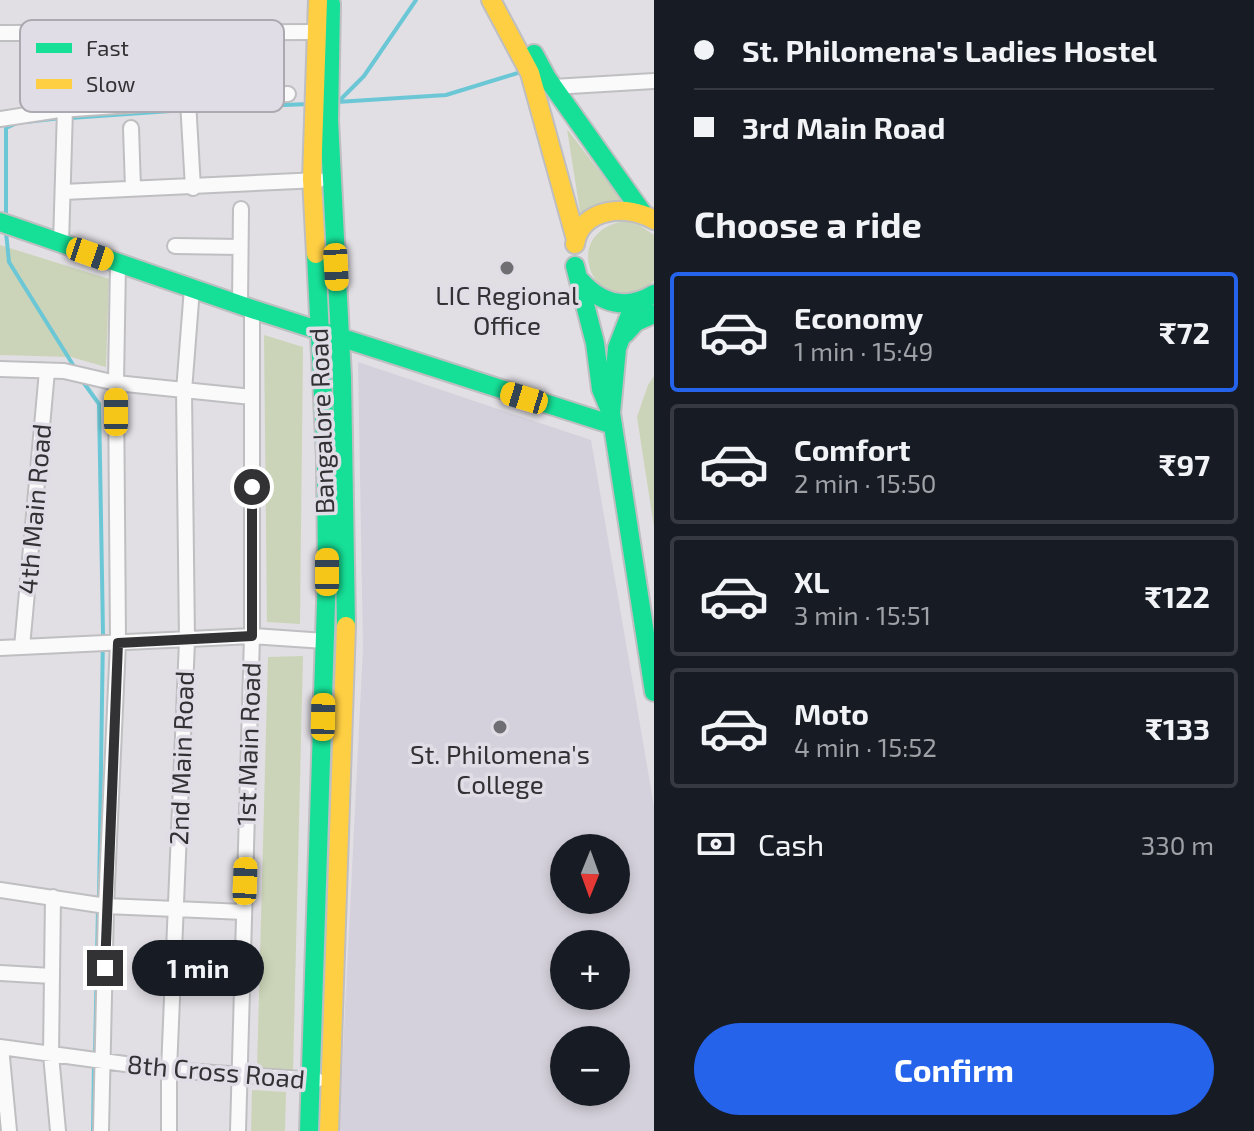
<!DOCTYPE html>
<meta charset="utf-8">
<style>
:root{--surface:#171b24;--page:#242831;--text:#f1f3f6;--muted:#9ea1a6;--line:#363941;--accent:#2563eb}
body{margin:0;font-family:"Exo 2",sans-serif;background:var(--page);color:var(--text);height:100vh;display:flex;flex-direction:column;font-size:30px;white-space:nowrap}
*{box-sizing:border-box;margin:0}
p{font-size:26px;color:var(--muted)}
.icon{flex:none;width:44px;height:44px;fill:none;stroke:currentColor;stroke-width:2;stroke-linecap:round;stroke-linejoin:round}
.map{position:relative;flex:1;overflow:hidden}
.sheet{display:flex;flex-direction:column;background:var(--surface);width:600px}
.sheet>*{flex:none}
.top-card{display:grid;align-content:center;height:176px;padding:0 40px;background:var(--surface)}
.needle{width:52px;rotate:181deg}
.tools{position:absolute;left:550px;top:834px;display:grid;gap:16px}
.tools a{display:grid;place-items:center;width:80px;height:80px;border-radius:50%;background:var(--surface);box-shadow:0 4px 12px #0003;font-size:40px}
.end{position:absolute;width:36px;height:36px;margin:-18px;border:10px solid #323134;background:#fff;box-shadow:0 0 0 4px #fff}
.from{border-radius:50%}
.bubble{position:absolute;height:56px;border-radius:28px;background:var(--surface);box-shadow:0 4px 12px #0003;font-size:26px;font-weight:700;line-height:56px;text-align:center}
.car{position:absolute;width:24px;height:48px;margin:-24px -12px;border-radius:10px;box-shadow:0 0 6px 2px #0007;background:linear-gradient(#f5c518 24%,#345 0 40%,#f5c518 0 76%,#345 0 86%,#f5c518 0)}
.top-card b{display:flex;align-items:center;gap:28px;height:76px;font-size:30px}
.top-card b+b{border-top:2px solid var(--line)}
.top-card i{width:20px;height:20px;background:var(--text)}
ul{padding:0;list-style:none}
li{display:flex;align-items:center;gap:24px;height:120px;margin:0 16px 12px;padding:0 24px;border:4px solid var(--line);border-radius:8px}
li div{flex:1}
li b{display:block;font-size:30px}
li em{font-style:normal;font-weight:700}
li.selected{border-color:var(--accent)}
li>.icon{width:72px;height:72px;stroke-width:1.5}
h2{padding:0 40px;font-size:36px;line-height:96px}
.pay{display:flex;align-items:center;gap:20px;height:88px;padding:0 40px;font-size:30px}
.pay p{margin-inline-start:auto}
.action{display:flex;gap:16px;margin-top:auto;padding:16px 40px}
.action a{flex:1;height:92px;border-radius:48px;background:var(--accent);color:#fff;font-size:32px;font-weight:700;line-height:92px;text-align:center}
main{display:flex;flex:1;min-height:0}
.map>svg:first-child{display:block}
.built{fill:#d5d1dc;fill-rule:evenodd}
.green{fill:#cbd4b8}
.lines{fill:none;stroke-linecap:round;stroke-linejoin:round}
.stream{stroke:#6bc7d5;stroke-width:4}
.street-casing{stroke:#bfbec1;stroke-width:18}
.fast-casing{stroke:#bfbec1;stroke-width:22}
.slow-casing{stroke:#bfbec1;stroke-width:22}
.street{stroke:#fafafb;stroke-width:14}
.fast{stroke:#16e098;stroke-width:18}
.slow{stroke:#ffcf43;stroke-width:18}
.route{stroke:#323134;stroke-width:10}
.poi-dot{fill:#6f6e72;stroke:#e0dde6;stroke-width:3}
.labels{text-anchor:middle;stroke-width:7;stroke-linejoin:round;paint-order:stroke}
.poi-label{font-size:26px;fill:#323134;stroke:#e0dde6}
.street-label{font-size:26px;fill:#323134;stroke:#e0dde6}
.key{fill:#e0dde6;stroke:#aca9b1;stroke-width:2}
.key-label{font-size:22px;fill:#323134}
</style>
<main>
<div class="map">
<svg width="654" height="1131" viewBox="0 0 654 1131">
<rect width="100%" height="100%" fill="#e1dfe4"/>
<path class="built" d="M358,362L591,440L654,806V1131H339L363,648ZM564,848H616V900H564ZM564,944H616V996H564ZM564,1040H616V1092H564Z"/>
<path class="green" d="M567,129L623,202L581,218Z
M624,221L636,223L654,235V281C602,330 552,235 624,221Z
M0,245L109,279L106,367L71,357L0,355Z
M264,335L303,347L300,624L267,622Z
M654,376V527L637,417L648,385Z
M303,656L293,1071L257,1069L268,657Z
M252,1090L286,1092L285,1131H251Z"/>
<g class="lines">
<path class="stream" d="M337,102L446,95L521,72
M338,102L364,76L416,0
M193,109L309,104
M70,118L185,110
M26,122L61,118
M6,219V128L17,123
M6,232L9,262L75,368
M81,379L99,404L103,633L99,901
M95,1056L98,909
M93,1131L94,1065"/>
<g class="street-casing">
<path id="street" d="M0,33L315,32
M553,87L654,81
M188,101L193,188
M0,119L59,110L288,94
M131,128L133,188
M63,192L319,180
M61,244L65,109
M175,246L240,247
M240,305L241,209
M0,369L64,371L116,383L252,397
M22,647L47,371
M0,648L252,636L325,641
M0,890L106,906L244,912
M53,897L51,1055L58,1131
M0,973L52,976
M0,1047L169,1070L317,1080
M1,1047L9,1131
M101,1131L106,906L118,643L116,383L118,263
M169,1131V1070L187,641L184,391L192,288
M238,1131L252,636V309"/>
</g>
<g class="fast-casing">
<path id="fast" d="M331,4L329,120L342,377L346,626
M534,54L547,78L642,212
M0,222L252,309L613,425
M575,266L595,343L601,389L611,413L654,692
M580,280C601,304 626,311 654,294
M625,334L636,322L654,314
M611,413L617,348L634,304
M309,1131L327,572L326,458L316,254"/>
</g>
<g class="slow-casing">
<path id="slow" d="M491,0L530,73L575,236
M575,244C581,207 629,204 654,220
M316,254L312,179L318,0
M329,1131L346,626"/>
</g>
<use href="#street" class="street"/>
<use href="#fast" class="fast"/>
<use href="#slow" class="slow"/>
</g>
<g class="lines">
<path class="route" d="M105,968L118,643L252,636V487"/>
</g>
<g class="poi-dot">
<circle cx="507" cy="268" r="8"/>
<circle cx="500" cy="727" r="8"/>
</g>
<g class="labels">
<g class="poi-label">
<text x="507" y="305">LIC Regional<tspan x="507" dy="30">Office</tspan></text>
<text x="500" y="764">St. Philomena's<tspan x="500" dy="30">College</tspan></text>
</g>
<g class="street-label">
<text transform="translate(322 421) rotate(-92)" y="9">Bangalore Road</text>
<text transform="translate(35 509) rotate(-85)" y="9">4th Main Road</text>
<text transform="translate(249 744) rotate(-88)" y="9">1st Main Road</text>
<text transform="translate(182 758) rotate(-88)" y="9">2nd Main Road</text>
<text transform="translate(216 1072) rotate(5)" y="9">8th Cross Road</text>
</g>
</g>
<rect x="20" y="20" width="264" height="92" rx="12" class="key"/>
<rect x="36" y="43" width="36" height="10" fill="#16e098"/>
<rect x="36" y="79" width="36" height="10" fill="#ffcf43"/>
<g class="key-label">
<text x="86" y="56">Fast</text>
<text x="86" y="92">Slow</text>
</g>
</svg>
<div class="tools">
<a><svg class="needle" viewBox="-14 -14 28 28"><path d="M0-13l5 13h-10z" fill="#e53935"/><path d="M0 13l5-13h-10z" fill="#9ea1a6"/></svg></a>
<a>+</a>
<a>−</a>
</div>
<i class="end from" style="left:252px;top:487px"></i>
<i class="end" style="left:105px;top:968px"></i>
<div class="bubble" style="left:132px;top:940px;width:132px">1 min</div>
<i class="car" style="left:90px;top:254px;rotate:109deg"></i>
<i class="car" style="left:336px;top:267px;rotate:177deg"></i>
<i class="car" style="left:524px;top:398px;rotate:287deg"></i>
<i class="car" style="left:116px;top:412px;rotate:0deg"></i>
<i class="car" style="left:327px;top:572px;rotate:0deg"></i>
<i class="car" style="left:323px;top:717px;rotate:1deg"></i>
<i class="car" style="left:245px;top:881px;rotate:2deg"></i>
</div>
<section class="sheet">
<div class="top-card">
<b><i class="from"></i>St. Philomena's Ladies Hostel</b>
<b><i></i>3rd Main Road</b>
</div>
<h2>Choose a ride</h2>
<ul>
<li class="selected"><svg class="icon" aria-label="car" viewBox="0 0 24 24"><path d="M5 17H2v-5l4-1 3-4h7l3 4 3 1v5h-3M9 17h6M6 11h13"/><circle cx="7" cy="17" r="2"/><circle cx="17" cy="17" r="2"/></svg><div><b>Economy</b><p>1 min · 15:49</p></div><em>₹72</em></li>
<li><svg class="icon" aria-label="car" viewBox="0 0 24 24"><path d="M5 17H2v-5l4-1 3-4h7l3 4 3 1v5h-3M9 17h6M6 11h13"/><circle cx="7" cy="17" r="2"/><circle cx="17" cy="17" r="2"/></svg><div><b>Comfort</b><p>2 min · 15:50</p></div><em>₹97</em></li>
<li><svg class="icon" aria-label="car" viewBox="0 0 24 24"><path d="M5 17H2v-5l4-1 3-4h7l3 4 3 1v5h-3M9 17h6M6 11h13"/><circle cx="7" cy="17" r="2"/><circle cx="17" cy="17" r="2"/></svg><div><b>XL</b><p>3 min · 15:51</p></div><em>₹122</em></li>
<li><svg class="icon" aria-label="car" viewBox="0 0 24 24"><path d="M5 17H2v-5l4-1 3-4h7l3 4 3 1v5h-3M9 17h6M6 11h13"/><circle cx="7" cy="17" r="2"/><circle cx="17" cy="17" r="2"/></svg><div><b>Moto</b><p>4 min · 15:52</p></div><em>₹133</em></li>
</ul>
<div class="pay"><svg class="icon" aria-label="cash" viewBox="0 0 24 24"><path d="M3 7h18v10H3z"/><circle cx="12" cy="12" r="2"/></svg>Cash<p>330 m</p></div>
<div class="action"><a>Confirm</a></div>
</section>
</main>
